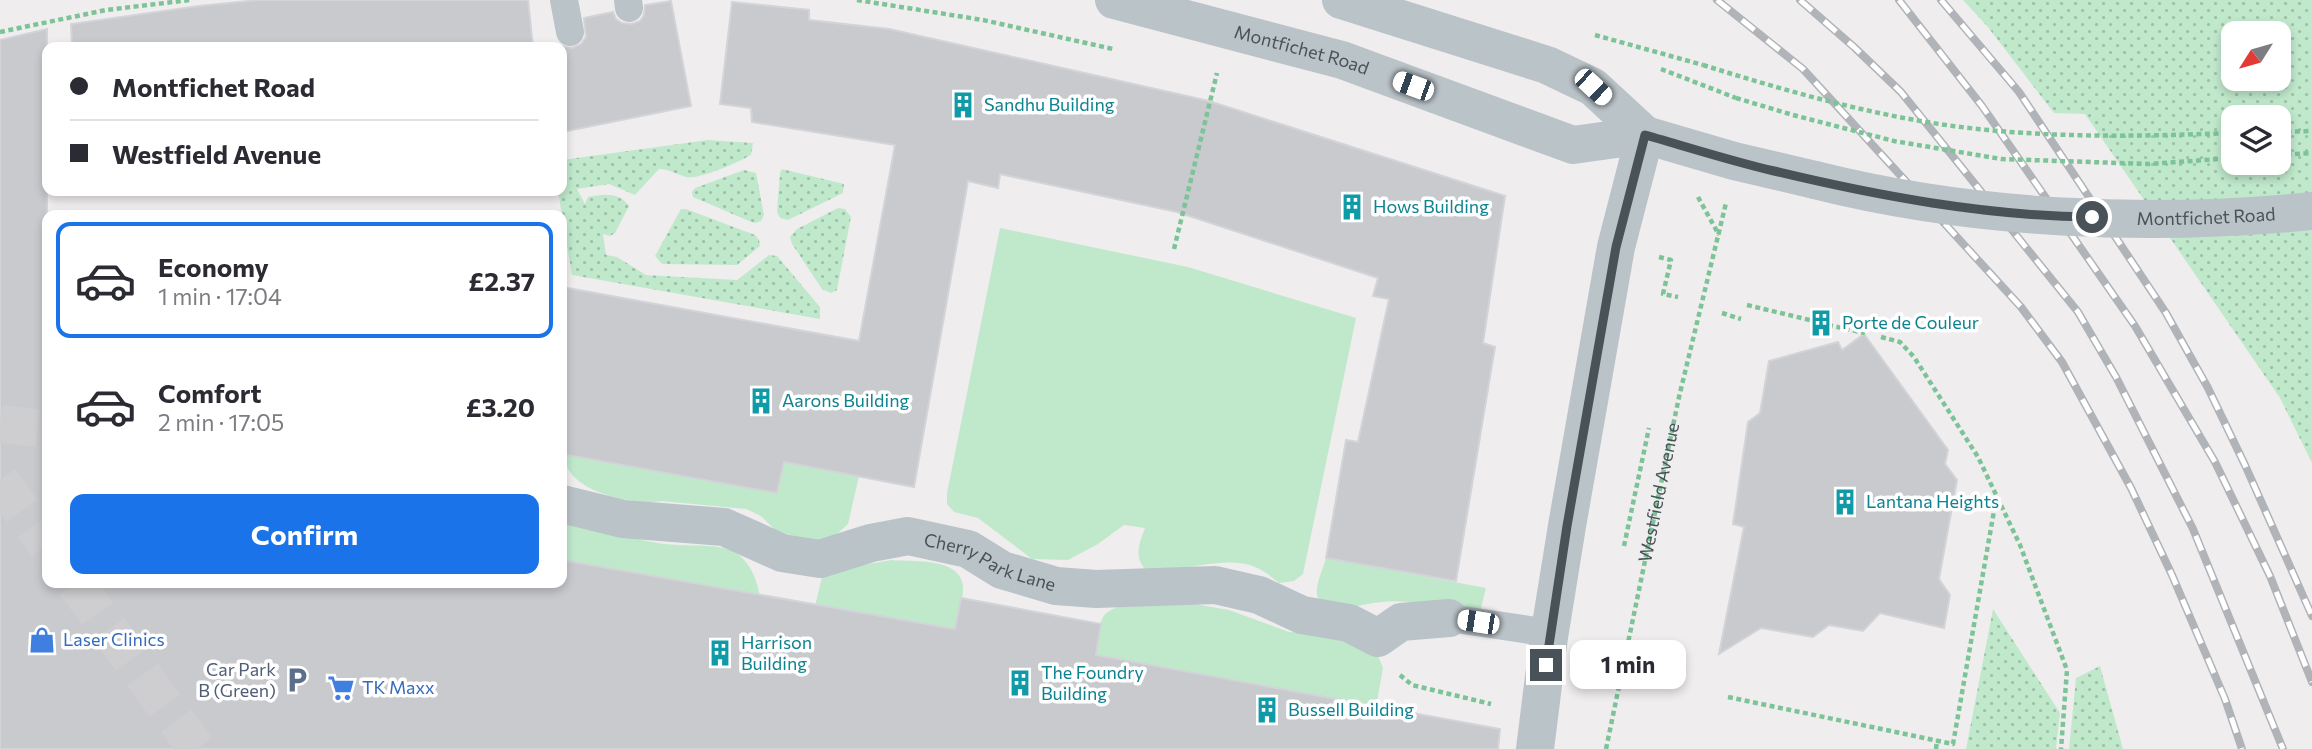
<!DOCTYPE html>
<meta charset="utf-8">
<style>
:root{--surface:#fff;--page:#f7f7f7;--text:#2b2b33;--muted:#7c7c81;--line:#e1e1e2;--accent:#1a73e8}
body{margin:0;font-family:Commissioner,sans-serif;background:var(--page);color:var(--text);height:100vh;display:flex;flex-direction:column;font-size:26px;white-space:nowrap}
*{box-sizing:border-box;margin:0}
p{font-size:23px;color:var(--muted)}
.icon{flex:none;width:38px;height:38px;fill:none;stroke:currentColor;stroke-width:2;stroke-linecap:round;stroke-linejoin:round}
.map{position:relative;flex:1;overflow:hidden}
.panel{position:absolute;left:42px;top:210px;width:525px;height:378px;display:flex;flex-direction:column;background:var(--surface);border-radius:14px;box-shadow:0 4px 10px #0003}
.panel>*{flex:none}
.top-card{position:absolute;left:42px;top:42px;width:525px;height:154px;border-radius:14px;box-shadow:0 4px 10px #0003;display:grid;align-content:center;height:154px;padding:0 28px;background:var(--surface)}
.needle{width:46px;rotate:233deg}
.buttons{position:absolute;left:2221px;top:21px;display:grid;gap:14px}
.buttons a{display:grid;place-items:center;width:70px;height:70px;border-radius:14px;background:var(--surface);box-shadow:0 4px 10px #0003;font-size:35px}
.end{position:absolute;width:32px;height:32px;margin:-16px;border:9px solid #485258;background:#fff;box-shadow:0 0 0 4px #fff}
.from{border-radius:50%}
.bubble{position:absolute;height:49px;border-radius:14px;background:var(--surface);box-shadow:0 4px 10px #0003;font-size:23px;font-weight:700;line-height:49px;text-align:center}
.car{position:absolute;width:21px;height:42px;margin:-21px -10px;border-radius:9px;box-shadow:0 0 5px 2px #0007;background:linear-gradient(#fff 24%,#345 0 40%,#fff 0 76%,#345 0 86%,#fff 0)}
.top-card b{display:flex;align-items:center;gap:24px;height:66px;font-size:26px}
.top-card b+b{border-top:2px solid var(--line)}
.top-card i{width:18px;height:18px;background:var(--text)}
ul{padding:12px 0 0;list-style:none}
li{display:flex;align-items:center;gap:21px;height:116px;margin:0 14px 10px;padding:0 14px;border:4px solid transparent;border-radius:14px}
li div{flex:1}
li b{display:block;font-size:26px}
li em{font-style:normal;font-weight:700}
li.active{border-color:var(--accent)}
li>.icon{width:63px;height:63px;stroke-width:1.5}
.primary-button{display:flex;gap:14px;margin-top:auto;padding:14px 28px}
.primary-button a{flex:1;height:80px;border-radius:14px;background:var(--accent);color:#fff;font-size:28px;font-weight:700;line-height:80px;text-align:center}
.map>svg:first-child{display:block}
.grass{fill:url(#grass-dots);fill-rule:evenodd}
.garden{fill:#c0e9cc}
.building{fill:#c8cace;stroke:#d2d4d8;stroke-width:2}
.lines{fill:none;stroke-linecap:round;stroke-linejoin:round}
.pedestrian-tunnel{stroke:#ceced0;stroke-width:38;stroke-dasharray:38 19;stroke-linecap:butt}
.path{stroke:#7cc398;stroke-width:4.5;stroke-dasharray:5 3.5;stroke-linecap:butt}
.service{stroke:#bac3c8;stroke-width:28}
.pedestrian{stroke:#bac3c8;stroke-width:38}
.tertiary{stroke:#bac3c8;stroke-width:38}
.rail-casing{stroke:#b0b3b7;stroke-width:8}
.rail{stroke:#fff;stroke-width:5;stroke-dasharray:16;stroke-linecap:butt}
.path-bridge{stroke:#7cc398;stroke-width:4.5;stroke-dasharray:5 3.5;stroke-linecap:butt}
.tertiary-bridge{stroke:#bac3c8;stroke-width:38}
.route{stroke:#485258;stroke-width:9}
.labels{text-anchor:middle;stroke-width:7;stroke-linejoin:round;paint-order:stroke}
.street-label{font-size:18px;fill:#485258;stroke:#fff}
.culture-label{font-size:18px;fill:#0d838f;stroke:#fff;text-anchor:start}
.shop-label{font-size:18px;fill:#366cbe;stroke:#fff;text-anchor:start}
.service-label{font-size:18px;fill:#4e5e75;stroke:#fff;text-anchor:end}
</style>
<div class="map">
<svg width="2312" height="749" viewBox="0 0 2312 749">
<defs>
<pattern id="grass-dots" width="8" height="8" patternUnits="userSpaceOnUse" patternTransform="scale(1.75)"><rect width="8" height="8" fill="#c0e9cc"/><path d="M2 2h.1M6 6h.1" fill="none" stroke="#9ebfa8" stroke-width="1.8" stroke-linecap="round"/></pattern>
</defs>
<rect width="100%" height="100%" fill="#f0edee"/>
<path class="grass" d="M1963,0H2312V463L2280,398L2085,114L2054,113L1987,26ZM2233,33H2278V79H2233ZM2233,117H2278V163H2233Z
M708,140L753,143L751,155C739,162 699,180 686,177C676,174 669,169 659,169L635,195L609,184L577,189L585,204L588,197C604,194 619,192 629,206L615,233L610,236L603,234L606,255L617,257L646,275L737,280L769,255L777,256L820,307V319L572,275L558,191H562V160Z
M782,169L844,184L843,193L788,220L780,218L777,212L780,173Z
M744,170L756,173L764,215L761,221L755,223L749,221L693,197L692,192L695,188Z
M838,208L845,209L851,217L837,290L831,293L822,289L792,244L790,237L797,229Z
M681,209H686L755,235L759,240L760,246L737,265L662,264L655,256Z
M1993,609L2060,713L2056,749H1966Z
M2100,666L2123,749H2069L2076,678Z"/>
<path class="garden" d="M1000,228L1188,267L1356,318L1303,574L1294,581L1279,583C1271,577 1264,570 1255,567C1227,555 1180,571 1150,574C1133,560 1138,546 1145,528L1124,525L1098,544L1068,560L1032,559L978,518L954,512L947,504V493Z
M565,455L777,493L784,462L859,476L848,524L837,534L818,541L777,532L761,516L746,509L661,501C634,506 563,491 565,455Z
M579,520C604,527 631,539 658,543C706,551 747,530 760,596L562,560V521Z
M1326,558L1486,588L1480,612C1447,611 1414,598 1382,602C1367,603 1328,615 1319,600C1312,590 1323,570 1326,558Z
M892,560C913,562 960,557 963,586C964,597 957,618 955,629L815,606L822,577L833,570Z
M1183,602L1229,610L1289,632L1314,633L1366,645L1379,658L1383,668L1376,707L1095,655C1097,644 1097,628 1103,617C1114,599 1163,603 1183,602Z"/>
<path class="building" d="M258,0H528L533,47H72L71,24L199,6Z
M671,1L691,106L562,132V46L572,48L581,44L586,37L584,18L613,12L616,19L622,23L632,24L640,21L644,15L645,5Z
M732,2L809,10V20L889,29L1209,101L1505,196L1483,343L1495,347L1456,581L1326,558L1346,440L1358,442L1389,299L1373,296L1378,278L1177,212L1000,174L998,188L968,181L914,487L784,462L777,493L562,454V287L859,341L895,145L752,122L751,108L720,104Z
M47,29V583H562V560L955,629L961,598L1101,624L1096,655L1500,729L1498,749H0V40Z
M1864,334L1948,450L1945,464L1957,480L1939,579L1950,595L1944,628L1880,613L1863,631L1829,625L1813,637L1761,628L1719,654L1744,527L1733,524L1748,422L1760,413L1769,361L1838,342L1842,350Z"/>
<g class="lines">
<path class="pedestrian-tunnel" d="M0,424L47,429
M0,480L47,545
M75,583L197,749"/>
<g class="path">
<path d="M857,0L983,20L1113,49"/>
<path d="M0,32L106,10L190,0"/>
<path d="M1595,35L1703,65"/>
<path d="M1661,69L1736,98"/>
<path d="M2278,132L2312,131"/>
<path d="M2278,155L2312,153"/>
<path d="M1698,197L1719,235"/>
<path d="M1174,249L1217,73"/>
<path d="M1659,257L1671,260L1663,294L1678,297"/>
<path d="M1747,305L1814,321"/>
<path d="M1722,313L1741,319"/>
<path d="M1828,325L1865,333"/>
<path d="M1881,337L1900,342L1914,357L1978,457L2020,545L2067,670L2061,749"/>
<path d="M1624,546L1649,428"/>
<path d="M1400,675L1412,685L1491,704"/>
<path d="M1728,697L1953,744L1997,494"/>
<path id="s1" d="M1606,749L1679,397L1726,203"/>
<path d="M1936,749L1937,740"/>
</g>
<path class="service" d="M564,0L570,32
M628,0L629,8
M1449,618L1550,633"/>
<path class="pedestrian" id="s2" d="M562,504L623,519L724,527L782,553L820,559L871,543L908,536L968,549L1002,570L1056,586L1096,589L1215,585L1259,595L1302,615L1349,623L1378,638L1401,622L1449,618"/>
<g class="tertiary">
<path id="s3" d="M1114,0L1342,60L1573,145L1645,135L1734,161L1815,180"/>
<path d="M1341,0L1547,65L1593,87L1645,135"/>
<path d="M1535,749L1549,637L1567,526L1616,247L1645,135"/>
</g>
<g class="rail-casing">
<path id="rail" d="M1717,0L1803,69L2021,307L2062,362L2131,488L2172,575L2225,699L2242,749
M1800,0L1854,47L1901,92L2078,312L2116,377L2193,529L2283,749
M1899,0L1982,106L2135,326L2215,462L2270,576L2312,682
M1941,0L2019,92L2166,313L2208,388L2245,465L2312,616"/>
</g>
<use href="#rail" class="rail"/>
<path class="path-bridge" d="M1703,65C1796,94 1891,121 1988,130C2070,138 2151,136 2233,133
M1736,98L1793,115L1894,141L2001,159L2149,164L2233,158"/>
<path class="tertiary-bridge" id="s4" d="M1815,180C1974,220 2150,227 2312,211"/>
</g>
<g class="lines">
<path class="route" d="M1546,665L1567,526L1616,247L1645,135C1688,147 1731,161 1774,171C1878,196 1986,216 2092,217"/>
</g>
<defs>
<g id="building-bare" transform="scale(2.1)"><path d="M-4-6H4V6H1V3H-1V6H-4ZM-2.5-4.3h1.7v1.8h-1.7ZM.8-4.3h1.7v1.8H.8ZM-2.5-1h1.7V.8h-1.7ZM.8-1h1.7V.8H.8Z" fill="#0f9aa8" stroke="#fff" stroke-width="2.5" paint-order="stroke"/></g>
<g id="shop-bare" transform="scale(2.1)"><path d="M-5-2.5h2.3a2.7 3.5 0 0 1 5.4 0H5L5.5 6h-11ZM-1.5-2.5h3a1.5 2.3 0 0 0-3 0Z" fill="#3f7fe0" stroke="#fff" stroke-width="2.5" paint-order="stroke"/></g>
<g id="parking-bare" transform="scale(2.1)"><path d="M-3.5-5.5H1a3.5 3.5 0 0 1 0 7H-1V5.5H-3.5ZM-1-3.4V-.6H.8a1.4 1.4 0 0 0 0-2.8Z" fill="#5c6f8a" stroke="#fff" stroke-width="2.5" paint-order="stroke"/></g>
<g id="supermarket-bare" transform="scale(2.1)"><path d="M-6-5.5h2.5l.6 2H6L4.5 2H-2.5L-4.4-4H-6ZM-1.5 3.2a1.3 1.3 0 1 0 .1 0ZM3 3.2a1.3 1.3 0 1 0 .1 0Z" fill="#3f7fe0" stroke="#fff" stroke-width="2.5" paint-order="stroke"/></g>
</defs>
<g fill-rule="evenodd">
<use href="#building-bare" x="963" y="105"/>
<use href="#building-bare" x="1352" y="207"/>
<use href="#building-bare" x="1821" y="323"/>
<use href="#building-bare" x="761" y="401"/>
<use href="#building-bare" x="1845" y="502"/>
<use href="#shop-bare" x="42" y="640"/>
<use href="#building-bare" x="720" y="653"/>
<use href="#parking-bare" x="297" y="680"/>
<use href="#building-bare" x="1020" y="683"/>
<use href="#supermarket-bare" x="341" y="688"/>
<use href="#building-bare" x="1267" y="710"/>
</g>
<g class="labels">
<g class="street-label">
<text dy="6" stroke="none"><textPath href="#s3" startOffset="194">Montfichet Road</textPath></text>
<text dy="6" stroke="none"><textPath href="#s4" startOffset="394">Montfichet Road</textPath></text>
<text dy="6" stroke="none"><textPath href="#s1" startOffset="262">Westfield Avenue</textPath></text>
<text dy="6" stroke="none"><textPath href="#s2" startOffset="444">Cherry Park Lane</textPath></text>
</g>
<g class="culture-label">
<text x="984" y="111">Sandhu Building</text>
<text x="1373" y="213">Hows Building</text>
<text x="1842" y="329">Porte de Couleur</text>
<text x="782" y="407">Aarons Building</text>
<text x="1866" y="508">Lantana Heights</text>
<text x="741" y="649">Harrison<tspan x="741" dy="21">Building</tspan></text>
<text x="1041" y="679">The Foundry<tspan x="1041" dy="21">Building</tspan></text>
<text x="1288" y="716">Bussell Building</text>
</g>
<g class="shop-label">
<text x="63" y="646">Laser Clinics</text>
<text x="362" y="694">TK Maxx</text>
</g>
<g class="service-label">
<text x="276" y="676">Car Park<tspan x="276" dy="21">B (Green)</tspan></text>
</g>
</g>
</svg>
<div class="buttons">
<a><svg class="needle" viewBox="-14 -14 28 28"><path d="M0-13l5 13h-10z" fill="#e53935"/><path d="M0 13l5-13h-10z" fill="#7c7c81"/></svg></a>
<a><svg class="icon" aria-label="layers" viewBox="0 0 24 24"><path d="M12 4l9 5-9 5-9-5zM3 14l9 5 9-5"/></svg></a>
</div>
<i class="end from" style="left:2092px;top:217px"></i>
<i class="end" style="left:1546px;top:665px"></i>
<div class="bubble" style="left:1570px;top:640px;width:116px">1 min</div>
<i class="car" style="left:1413px;top:86px;rotate:290deg"></i>
<i class="car" style="left:1593px;top:87px;rotate:133deg"></i>
<i class="car" style="left:1478px;top:622px;rotate:279deg"></i>
<div class="top-card">
<b><i class="from"></i>Montfichet Road</b>
<b><i></i>Westfield Avenue</b>
</div>
<section class="panel">
<ul>
<li class="active"><svg class="icon" aria-label="car" viewBox="0 0 24 24"><path d="M5 17H2v-5l4-1 3-4h7l3 4 3 1v5h-3M9 17h6M6 11h13"/><circle cx="7" cy="17" r="2"/><circle cx="17" cy="17" r="2"/></svg><div><b>Economy</b><p>1 min · 17:04</p></div><em>£2.37</em></li>
<li><svg class="icon" aria-label="car" viewBox="0 0 24 24"><path d="M5 17H2v-5l4-1 3-4h7l3 4 3 1v5h-3M9 17h6M6 11h13"/><circle cx="7" cy="17" r="2"/><circle cx="17" cy="17" r="2"/></svg><div><b>Comfort</b><p>2 min · 17:05</p></div><em>£3.20</em></li>
</ul>
<div class="primary-button"><a>Confirm</a></div>
</section>
</div>
